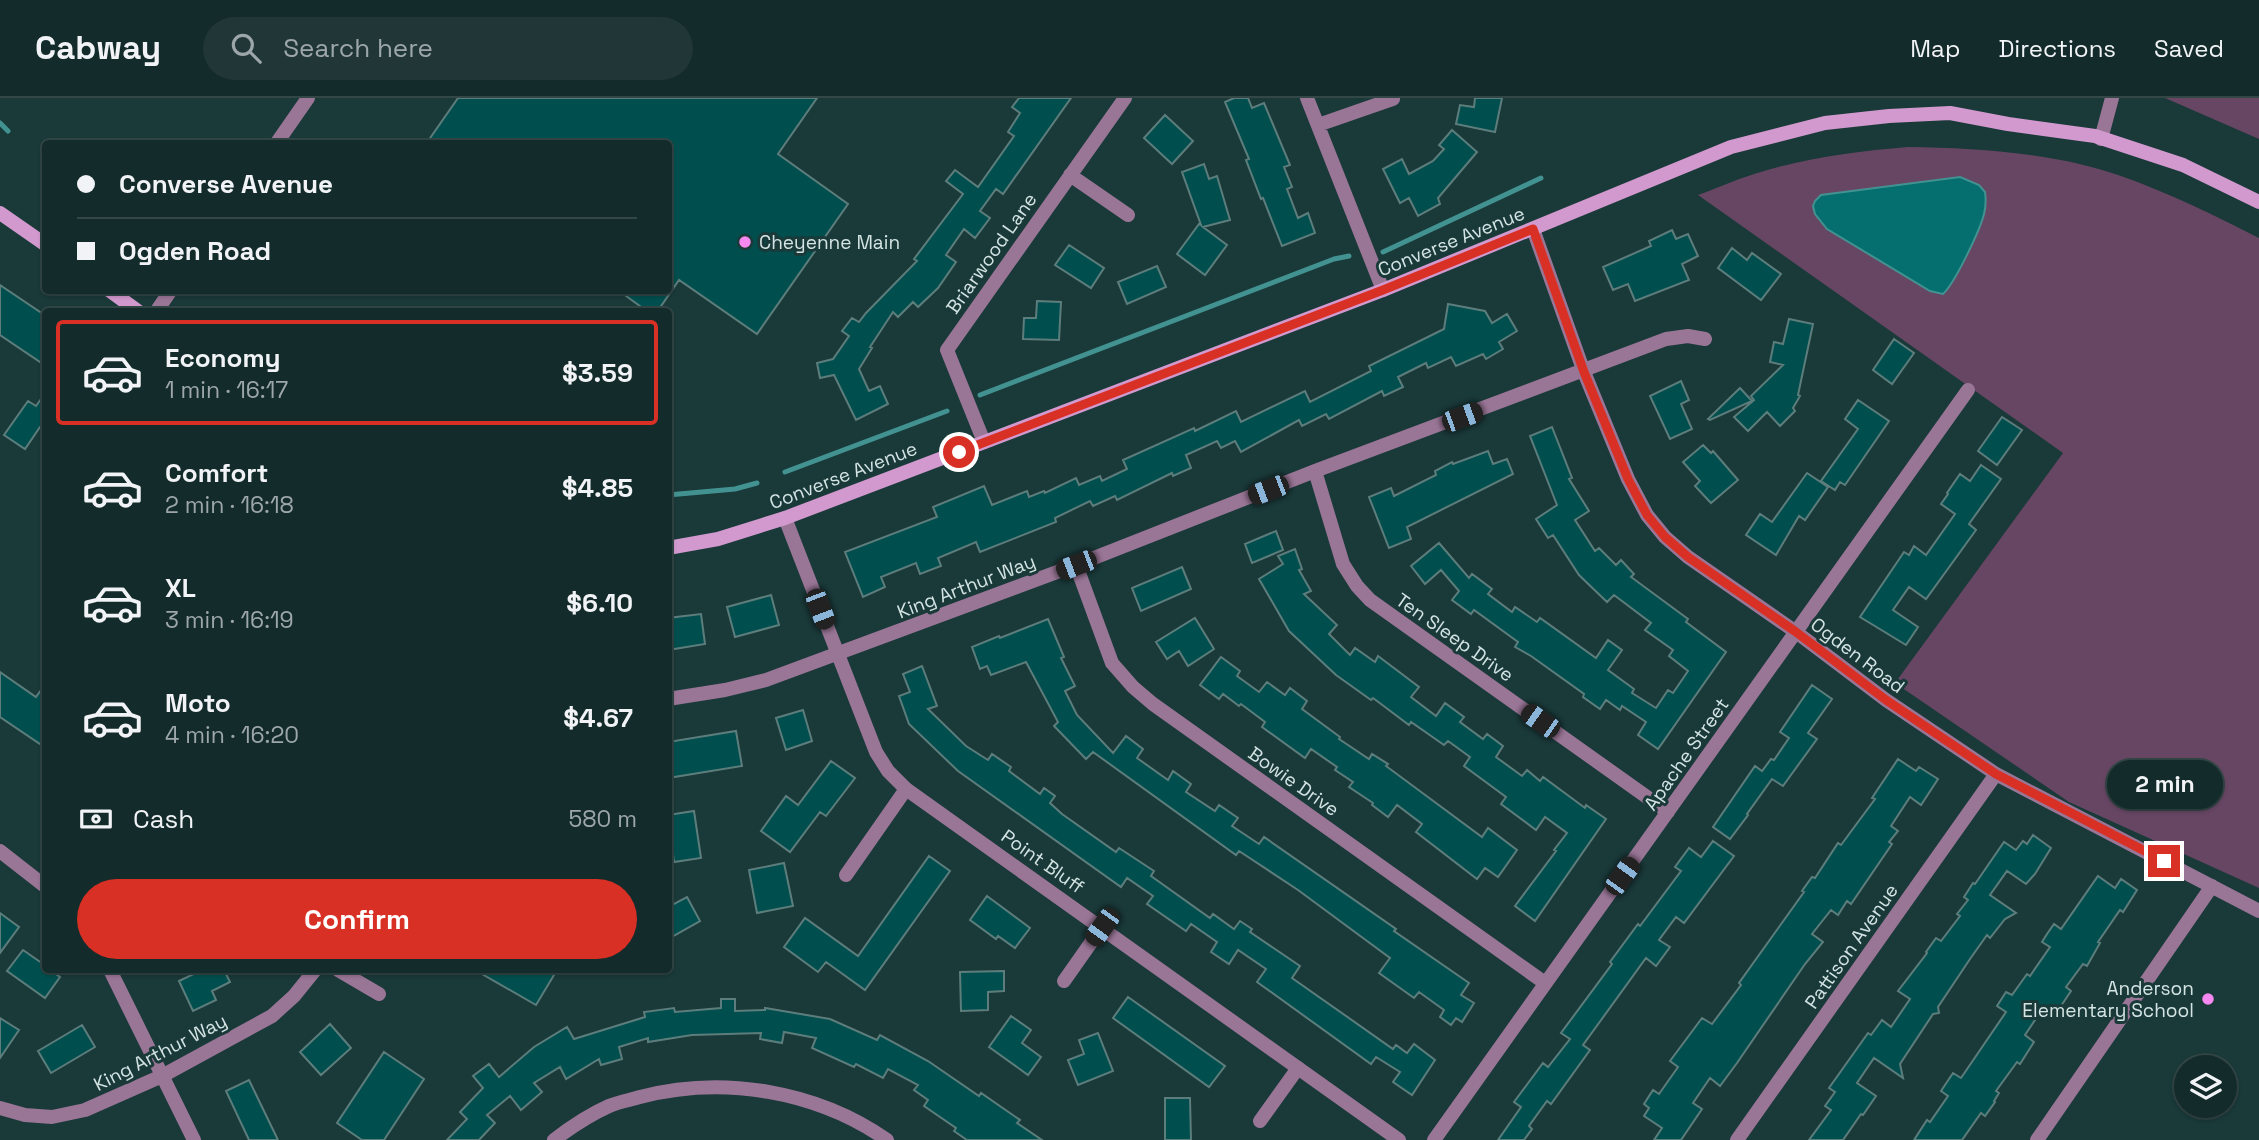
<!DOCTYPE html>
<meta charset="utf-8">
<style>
:root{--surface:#142b2b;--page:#213737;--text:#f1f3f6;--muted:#9da7a9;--line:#334747;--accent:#d93025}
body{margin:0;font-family:"Space Grotesk",sans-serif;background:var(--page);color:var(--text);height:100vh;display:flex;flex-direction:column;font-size:26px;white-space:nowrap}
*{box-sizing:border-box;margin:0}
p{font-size:23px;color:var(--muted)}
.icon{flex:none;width:38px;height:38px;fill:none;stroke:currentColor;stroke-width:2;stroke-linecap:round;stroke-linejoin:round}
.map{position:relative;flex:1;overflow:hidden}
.details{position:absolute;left:42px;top:210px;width:630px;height:665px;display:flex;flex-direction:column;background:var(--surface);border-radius:7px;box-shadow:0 2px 5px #0004,0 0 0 2px var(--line)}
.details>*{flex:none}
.hud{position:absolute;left:42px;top:42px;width:630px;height:154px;border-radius:7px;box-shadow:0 2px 5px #0004,0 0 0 2px var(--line);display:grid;align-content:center;height:154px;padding:0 35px;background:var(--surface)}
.buttons{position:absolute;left:2174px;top:957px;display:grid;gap:14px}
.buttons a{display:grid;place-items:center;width:63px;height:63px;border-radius:50%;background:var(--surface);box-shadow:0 2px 5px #0004,0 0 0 2px var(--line);font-size:35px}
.end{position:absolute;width:32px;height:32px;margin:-16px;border:9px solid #d93025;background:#fff;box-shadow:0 0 0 4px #fff}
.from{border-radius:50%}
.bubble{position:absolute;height:49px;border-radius:24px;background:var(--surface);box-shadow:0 2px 5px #0004,0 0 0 2px var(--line);font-size:23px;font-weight:800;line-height:49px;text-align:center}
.car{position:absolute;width:21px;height:42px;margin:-21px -10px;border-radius:9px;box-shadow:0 0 5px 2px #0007;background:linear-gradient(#222 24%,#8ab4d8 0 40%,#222 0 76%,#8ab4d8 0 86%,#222 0)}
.hud b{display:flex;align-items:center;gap:24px;height:66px;font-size:26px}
.hud b+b{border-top:2px solid var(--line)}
.hud i{width:18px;height:18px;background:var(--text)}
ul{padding:12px 0 0;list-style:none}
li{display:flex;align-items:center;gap:21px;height:105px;margin:0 14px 10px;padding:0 21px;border:4px solid transparent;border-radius:7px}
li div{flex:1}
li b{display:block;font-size:26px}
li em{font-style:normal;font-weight:800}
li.active{border-color:var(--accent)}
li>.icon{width:63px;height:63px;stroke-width:1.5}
.pay{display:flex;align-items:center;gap:18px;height:77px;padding:0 35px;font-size:26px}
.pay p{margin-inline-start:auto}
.cta{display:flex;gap:14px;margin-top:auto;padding:14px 35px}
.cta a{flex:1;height:80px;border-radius:42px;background:var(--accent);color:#fff;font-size:28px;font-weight:800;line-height:80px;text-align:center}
header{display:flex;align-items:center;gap:42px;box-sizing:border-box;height:98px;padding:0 35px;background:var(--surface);border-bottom:2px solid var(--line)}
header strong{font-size:33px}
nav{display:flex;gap:38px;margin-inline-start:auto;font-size:24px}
.search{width:490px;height:63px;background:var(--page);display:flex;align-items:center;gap:18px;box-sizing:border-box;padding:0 24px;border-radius:38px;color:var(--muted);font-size:26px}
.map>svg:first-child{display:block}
.green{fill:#664663}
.water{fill:#046f6e;stroke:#429291;stroke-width:2}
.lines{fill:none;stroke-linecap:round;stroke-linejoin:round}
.stream{stroke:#429291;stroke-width:5}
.building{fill:#004f4e;stroke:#5d7d7c;stroke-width:2}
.minor{stroke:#997596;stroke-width:14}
.tertiary{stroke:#997596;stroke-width:14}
.secondary{stroke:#d299ce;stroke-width:14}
.route{stroke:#d93025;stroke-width:9}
.poi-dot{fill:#f589ef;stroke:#1a3939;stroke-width:2.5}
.labels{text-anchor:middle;stroke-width:6;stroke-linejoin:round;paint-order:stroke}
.street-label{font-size:19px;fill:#d3e4e3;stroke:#1a3939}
.poi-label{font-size:19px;fill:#d3e4e3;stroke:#1a3939;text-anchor:start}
</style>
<header>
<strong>Cabway</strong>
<div class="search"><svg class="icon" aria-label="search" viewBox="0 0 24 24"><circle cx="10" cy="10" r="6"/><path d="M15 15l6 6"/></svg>Search here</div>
<nav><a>Map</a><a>Directions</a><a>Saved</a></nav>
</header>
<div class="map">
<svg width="2259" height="1042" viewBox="0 0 2259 1042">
<rect width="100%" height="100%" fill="#1a3939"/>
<path class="green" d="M2165,0H2259V41Z
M1908,49C1978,50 2055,55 2121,78C2169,95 2214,117 2259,140V790L2069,704L1895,585L2063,355L1698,97C1720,89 1742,79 1764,73C1811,59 1860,53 1908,49Z"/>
<path class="water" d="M1960,79L1979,87L1985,94C1986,101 1986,108 1984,116C1980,132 1955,185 1943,196L1930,193L1827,131L1815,116L1813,108L1815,103L1821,97Z"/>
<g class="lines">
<path class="stream" d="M0,25L8,33
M1383,154L1541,80
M980,297L1334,161L1349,158
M785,374L947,313
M668,397L735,391L757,385"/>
</g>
<path class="building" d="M458,0H817L778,56L848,106L757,236L679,182L657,214H648L618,192H668V46H426Z
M1019,0H1071L1003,96L996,91L980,113L990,120L975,140L964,131L946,157L956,164L938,190L918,209L913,204L898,219L893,214L870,249L872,250L859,271L869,293L880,288L888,306L856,322L834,277L820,280L817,265L833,261L849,238L842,233L852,220L859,224L866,215L917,163L914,161L963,96L946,83L955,72L978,89L1014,38L1008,34L1020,15L1012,9Z
M1234,0H1248L1252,10L1264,5L1290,67L1284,69L1292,89L1287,91L1298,120L1308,115L1315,135L1282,148L1263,100L1261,101L1246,62L1249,61L1225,4Z
M1475,0H1502L1495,34L1456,26L1460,7L1474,9Z
M1165,17L1193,43L1172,66L1144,40Z
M1452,32L1477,54L1438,100L1440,106L1418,118L1409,100L1400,105L1383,71L1402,61L1409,76L1433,63L1444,51L1439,47Z
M1204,66L1209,81L1217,78L1230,122L1203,129L1227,147L1205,177L1177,156L1199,126L1201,127L1182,74Z
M1672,132L1676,141L1688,136L1698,158L1682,166L1689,182L1635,203L1628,186L1613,192L1603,169L1651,148L1649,143Z
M1069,147L1104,170L1091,190L1055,167Z
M1732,150L1747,162L1752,155L1781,176L1761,202L1718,170Z
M1157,168L1166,189L1127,206L1118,184Z
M0,187L46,218V268L0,237Z
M1037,203L1061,204L1059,242L1023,241L1024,220H1036Z
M1448,206L1485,213L1492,225L1507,216L1517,233L1499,244L1503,251L1486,261L1483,256L1456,268L1451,259L1428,270L1426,265L1398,279L1403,289L1384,298L1382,293L1329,321L1326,316L1302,328L1299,322L1241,354L1235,343L1221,350L1217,343L1186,357L1191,370L1173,378L1172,375L1117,402L1115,398L1093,408L1090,403L1055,420L1056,424L980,454L976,444L938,460L941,468L920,476L916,465L881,479L885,489L863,499L845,454L937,419L933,409L984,388L992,407L1027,393L1029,399L1044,393L1045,395L1076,380L1079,387L1100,378L1102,383L1127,371L1123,362L1194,330L1195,333L1236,313L1241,324L1305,293L1310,304L1371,273L1369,268L1444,231Z
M1789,221L1813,226L1798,297L1800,298L1793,310L1795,313L1780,328L1767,314L1748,333L1734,319L1754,302L1751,298L1783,267L1770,264L1774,244L1783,246Z
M1894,241L1914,255L1892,286L1873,272Z
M1681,283L1689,302L1681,306L1692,331L1670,341L1650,298Z
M1740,290L1752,303L1710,322L1708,321Z
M46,294V332L40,329L25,351L4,337L28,303L36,308Z
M1858,302L1889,323L1845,387L1840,384L1835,392L1821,383L1858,331L1845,321Z
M2002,319L2022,332L1997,367L1978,353Z
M1552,329L1572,380L1569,381L1589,413L1575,422L1595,453L1599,450L1616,467L1621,462L1634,476L1631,479L1688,521L1686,524L1726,554L1658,651L1638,637L1646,624L1622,608L1620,612L1606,602L1600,611L1583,599L1584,596L1531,558L1515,549L1518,544L1474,512L1471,516L1452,502L1459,493L1441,472L1425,486L1411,468L1439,445L1469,480L1472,476L1492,491L1488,496L1512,514L1515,509L1537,524L1540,520L1596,560L1608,542L1622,552L1608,572L1634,591L1632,595L1656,610L1668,592L1673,595L1688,573L1669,558L1673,552L1645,532L1651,525L1614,497L1607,504L1579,477L1553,437L1548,440L1536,421L1557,407L1530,338Z
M1703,347L1711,355L1713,353L1738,382L1711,405L1695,388L1700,383L1683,364Z
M1488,353L1493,366L1507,361L1513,376L1407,429L1411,441L1389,450L1369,399L1391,390L1394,398L1436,377L1435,373L1452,364L1453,366Z
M1981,367L2001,381L1969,426L1976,432L1926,501L1909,489L1893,512L1918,529L1906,547L1860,519L1904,454L1909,457L1914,448L1926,457L1955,416L1941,406L1948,396L1947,395L1960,376L1970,383Z
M1807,375L1828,389L1805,422L1799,418L1776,457L1746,437L1760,416L1772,424Z
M1276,433L1283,452L1252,465L1245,446Z
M1295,451L1302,471L1299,472L1311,493L1304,496L1337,527L1329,536L1350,557L1355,550L1375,564L1378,558L1419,589L1411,599L1436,618L1445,605L1464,619L1460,624L1483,641L1487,636L1503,648L1496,659L1522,678L1527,672L1540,683L1543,679L1585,710L1586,707L1606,721L1535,823L1515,808L1556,753L1554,752L1567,735L1545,719L1536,732L1501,706L1506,699L1464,668L1470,659L1448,643L1444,647L1411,624L1409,627L1373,600L1371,602L1336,577L1289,533L1259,481L1283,466L1278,458Z
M1182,469L1191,491L1141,513L1132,490Z
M771,497L779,527L735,539L727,509Z
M701,516L705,546L668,552V520Z
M1195,520L1214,551L1188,568L1179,553L1167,561L1156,544Z
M1048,521L1064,559L1061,560L1075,588L1065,593L1077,617L1113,655L1126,638L1143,651L1137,660L1168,682L1173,673L1191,686L1186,694L1215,713L1219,707L1238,720L1232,728L1259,746L1264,739L1396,831L1394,833L1469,885L1461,897L1474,905L1462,924L1456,920L1451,927L1440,919L1444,912L1419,894L1414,900L1379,875L1390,860L1298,792L1239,753L1236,757L1093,654L1086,661L1054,628L1058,624L1026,564L991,577L987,568L980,571L972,549L999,538L1000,540Z
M1221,559L1240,573L1237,578L1259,594L1267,584L1285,597L1290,590L1307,603L1302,611L1340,639L1339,641L1369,661L1372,656L1388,666L1386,668L1482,739L1488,730L1517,752L1498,779L1485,770L1477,781L1416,734L1422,726L1397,707L1388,719L1372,707L1373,705L1349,689L1353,684L1335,672L1337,669L1311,651L1305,660L1262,629L1265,624L1241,606L1239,608L1223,596L1219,601L1200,587Z
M922,568L937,608L928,611L966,648L988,662L992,656L1011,669L1009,673L1040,696L1044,690L1055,698L1050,705L1062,716L1116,754L1119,750L1154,773L1151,778L1210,820L1213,816L1234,831L1240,823L1252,831L1250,834L1300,868L1292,880L1393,951L1396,947L1407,955L1414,946L1435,962L1412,997L1393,984L1400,974L1376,959L1371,966L1257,884L1266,871L1238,852L1229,866L1211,854L1217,844L1191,826L1186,833L1147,806L1153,798L1127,780L1121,789L958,673L909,626L899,598L910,594L903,576Z
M0,574L36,599L46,585V650L0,619Z
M1812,587L1832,601L1808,635L1817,641L1783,688L1772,681L1747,716L1748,717L1730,741L1713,729L1755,668L1762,673L1771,661L1774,662L1789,640L1780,634Z
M803,612L812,643L786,652L776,620Z
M736,633L742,668L668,680V644Z
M1898,661L1916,673L1919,669L1938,681L1921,707L1910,699L1891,728L1898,733L1889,744L1892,746L1851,806L1847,803L1838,817L1831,812L1812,836L1823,844L1805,866L1737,965L1720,988L1710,980L1693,1005L1702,1011L1681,1042H1654L1662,1030L1644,1018L1649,1010L1644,1006L1653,992L1659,996L1678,969L1670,963L1702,920L1712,926L1741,887L1739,885L1804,794L1802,793L1812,779L1815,780L1838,745L1841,747L1875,701L1872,700Z
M831,663L855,680L826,718L820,714L790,754L761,733L786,698L798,707Z
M694,713L701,760L674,764L668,717Z
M2033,737L2051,750L2035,776L2026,786L2007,773L1990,797L2016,815L2005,821L1990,840L1987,837L1970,861L1938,909L1939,915L1933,916L1900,966L1903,980L1874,960L1857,985L1876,998L1863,1017L1861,1016L1843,1042H1809L1831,1012L1825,1008L1835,994L1829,990L1868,935L1871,937L1882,922L1891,929L1910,901L1898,893L1927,855L1926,854L1936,840L1941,843L1960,818L1957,816L1968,802L1964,799L1973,785L1975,786L2004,744L2016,752L2023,743L2027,746Z
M1713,743L1734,758L1684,825L1676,819L1659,842L1670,849L1656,868L1646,860L1583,947L1590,952L1551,1006L1547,1003L1529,1028L1532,1031L1524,1042H1498L1521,1009L1514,1004L1543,965L1548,969L1570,941L1561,935L1612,866L1610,864L1638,826L1640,828L1681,773L1675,769L1689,750L1701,759Z
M929,758L950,773L865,892L826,864L818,874L784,849L805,820L858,858Z
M784,765L793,808L757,815L749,772Z
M2098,778L2115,790L2121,781L2137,792L2123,814L2120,812L2098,844L2100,845L2087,868L2083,866L2066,889L2071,893L2055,917L2043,910L2025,937L2034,944L2020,966L2017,964L1996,993L1999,995L1994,1003L1995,1004L1985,1018L1981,1015L1962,1042H1914L1927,1022L1930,1024L1948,998L1941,993L1953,975L1961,980L2006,914L1997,908L2006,894L2012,897L2027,876L2030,878L2050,849L2042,844L2047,836L2054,826L2061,831Z
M987,798L1030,830L1015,850L998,838L996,841L970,822Z
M687,799L700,823L668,841V809Z
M0,815L19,829L0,855Z
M23,852L46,868V872H50L60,879L45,900L7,873Z
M202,872H224L230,884L212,893L216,902L193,913L179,883Z
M475,872H557L536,907Z
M1004,873V893L988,894V912L961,913L960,874Z
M1128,899L1225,968L1209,989L1113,920Z
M721,901H735V913L765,912V910L830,921L877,942L880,937L928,963L979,998L981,995L1020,1022L1017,1025L1042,1042H967L954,1033L956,1030L924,1008L928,1002L914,992L918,987L888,971L883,980L856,966L854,969L812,950L816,940L784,934L782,945L760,941L761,935L692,937L648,944V940L619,949L622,961L601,967L599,961L566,981L560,969L534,985L542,994L521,1012L510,998L487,1017L495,1025L479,1042H447L467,1021L460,1014L483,990L473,978L489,966L499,979L534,949L567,929L574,941L645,919L644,914L674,910L675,914L721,910Z
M1011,918L1031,932L1022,945L1041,959L1028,977L989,949Z
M0,920L19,932L0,960Z
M330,926L351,950L321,977L300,954Z
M82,927L95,949L51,975L38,953Z
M1098,935L1113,973L1078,987L1068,962L1084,956L1079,942Z
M384,954L424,981L384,1042H362L337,1025Z
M249,982L278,1042H249L226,993Z
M1165,1000H1190L1191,1042H1165Z"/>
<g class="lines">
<path class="minor" d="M1307,0L1383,192
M1318,27L1393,1
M2101,41L2112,0
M276,46L308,0
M1070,77L1128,117
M1533,131L1584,274L1628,381L1647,417L1665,439L1688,459L1796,534L1886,602L1996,676L2259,813
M156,214L171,192
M984,344L947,252L1125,0
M1315,373L1343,466L1357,488L1370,502L1668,714
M1076,467L1112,565L1133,589L1153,606L1545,885
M668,601L725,592L766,582L1076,467L1315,373L1666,241L1688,238L1705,241
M846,777L906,691
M338,872L379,896
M1064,883L1102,829
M0,1010L25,1017L52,1019L85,1012L162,978L272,918L294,898L315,872
M1260,1023L1298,970
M554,1042C571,1029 589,1017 609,1008C618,1004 630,1002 640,999C723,977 817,993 887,1042
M1434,1042L1968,292
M1737,1042L1996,676
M2037,1042L2212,788"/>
<path class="tertiary" d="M785,420L876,654L888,673L906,691L1399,1042
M0,753L46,789
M110,872L194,1042"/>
<path class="secondary" d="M0,115L46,147
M109,192L139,214
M668,450L718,441L785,420L1383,192L1731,49L1825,25L1889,18L1950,15L2008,26L2095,38L2183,67L2259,104"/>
</g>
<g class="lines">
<path class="route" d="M959,354L1383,192L1533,131L1584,274L1628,381L1647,417L1665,439L1688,459L1796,534L1886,602L1996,676L2164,763"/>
</g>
<g class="poi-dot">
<circle cx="745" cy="144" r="7"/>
<circle cx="2208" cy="901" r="7"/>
</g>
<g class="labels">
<g class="street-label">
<text transform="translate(1451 143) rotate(-22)" y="7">Converse Avenue</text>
<text transform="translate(991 155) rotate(-55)" y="7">Briarwood Lane</text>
<text transform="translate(843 377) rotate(-21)" y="7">Converse Avenue</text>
<text transform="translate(966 488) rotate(-21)" y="7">King Arthur Way</text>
<text transform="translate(1455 539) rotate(35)" y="7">Ten Sleep Drive</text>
<text transform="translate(1858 557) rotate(37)" y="7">Ogden Road</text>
<text transform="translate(1686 656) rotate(-55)" y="7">Apache Street</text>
<text transform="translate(1294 683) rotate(35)" y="7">Bowie Drive</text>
<text transform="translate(1043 763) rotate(35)" y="7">Point Bluff</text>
<text transform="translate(1851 848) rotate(-55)" y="7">Pattison Avenue</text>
<text transform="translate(160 954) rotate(-27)" y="7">King Arthur Way</text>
</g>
<g class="poi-label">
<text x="759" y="151">Cheyenne Main</text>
<text x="2194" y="897" text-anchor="end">Anderson<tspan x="2194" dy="22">Elementary School</tspan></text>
</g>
</g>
</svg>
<div class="buttons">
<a><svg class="icon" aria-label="layers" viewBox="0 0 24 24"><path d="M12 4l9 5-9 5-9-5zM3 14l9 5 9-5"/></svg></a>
</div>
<i class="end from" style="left:959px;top:354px"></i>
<i class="end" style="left:2164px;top:763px"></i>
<div class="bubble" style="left:2107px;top:662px;width:116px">2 min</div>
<i class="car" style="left:1462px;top:319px;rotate:70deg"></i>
<i class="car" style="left:1268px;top:392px;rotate:249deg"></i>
<i class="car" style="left:1076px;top:467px;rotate:249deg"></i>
<i class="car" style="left:820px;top:511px;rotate:159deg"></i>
<i class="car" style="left:1540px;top:623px;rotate:305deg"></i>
<i class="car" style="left:1622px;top:778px;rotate:36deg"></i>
<i class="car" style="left:1102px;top:829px;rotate:216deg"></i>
<div class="hud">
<b><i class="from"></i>Converse Avenue</b>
<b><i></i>Ogden Road</b>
</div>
<section class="details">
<ul>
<li class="active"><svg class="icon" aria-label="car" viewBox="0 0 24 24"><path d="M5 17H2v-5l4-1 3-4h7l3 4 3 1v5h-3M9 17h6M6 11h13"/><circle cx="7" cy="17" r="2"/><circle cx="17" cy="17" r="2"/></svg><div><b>Economy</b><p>1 min · 16:17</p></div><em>$3.59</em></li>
<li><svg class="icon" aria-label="car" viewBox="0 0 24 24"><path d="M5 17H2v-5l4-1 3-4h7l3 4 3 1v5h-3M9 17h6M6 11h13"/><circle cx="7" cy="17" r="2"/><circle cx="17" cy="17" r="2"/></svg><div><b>Comfort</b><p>2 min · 16:18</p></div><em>$4.85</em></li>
<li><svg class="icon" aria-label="car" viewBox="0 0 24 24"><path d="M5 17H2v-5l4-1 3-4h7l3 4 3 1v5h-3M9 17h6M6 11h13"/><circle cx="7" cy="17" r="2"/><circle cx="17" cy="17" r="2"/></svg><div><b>XL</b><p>3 min · 16:19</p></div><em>$6.10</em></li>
<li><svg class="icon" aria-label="car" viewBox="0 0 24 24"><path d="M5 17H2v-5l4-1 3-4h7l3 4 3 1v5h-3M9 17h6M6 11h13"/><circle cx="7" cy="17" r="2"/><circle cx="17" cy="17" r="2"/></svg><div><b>Moto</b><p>4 min · 16:20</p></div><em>$4.67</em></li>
</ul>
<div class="pay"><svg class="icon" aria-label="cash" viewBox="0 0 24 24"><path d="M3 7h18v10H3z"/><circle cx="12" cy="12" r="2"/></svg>Cash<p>580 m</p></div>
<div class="cta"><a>Confirm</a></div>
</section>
</div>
